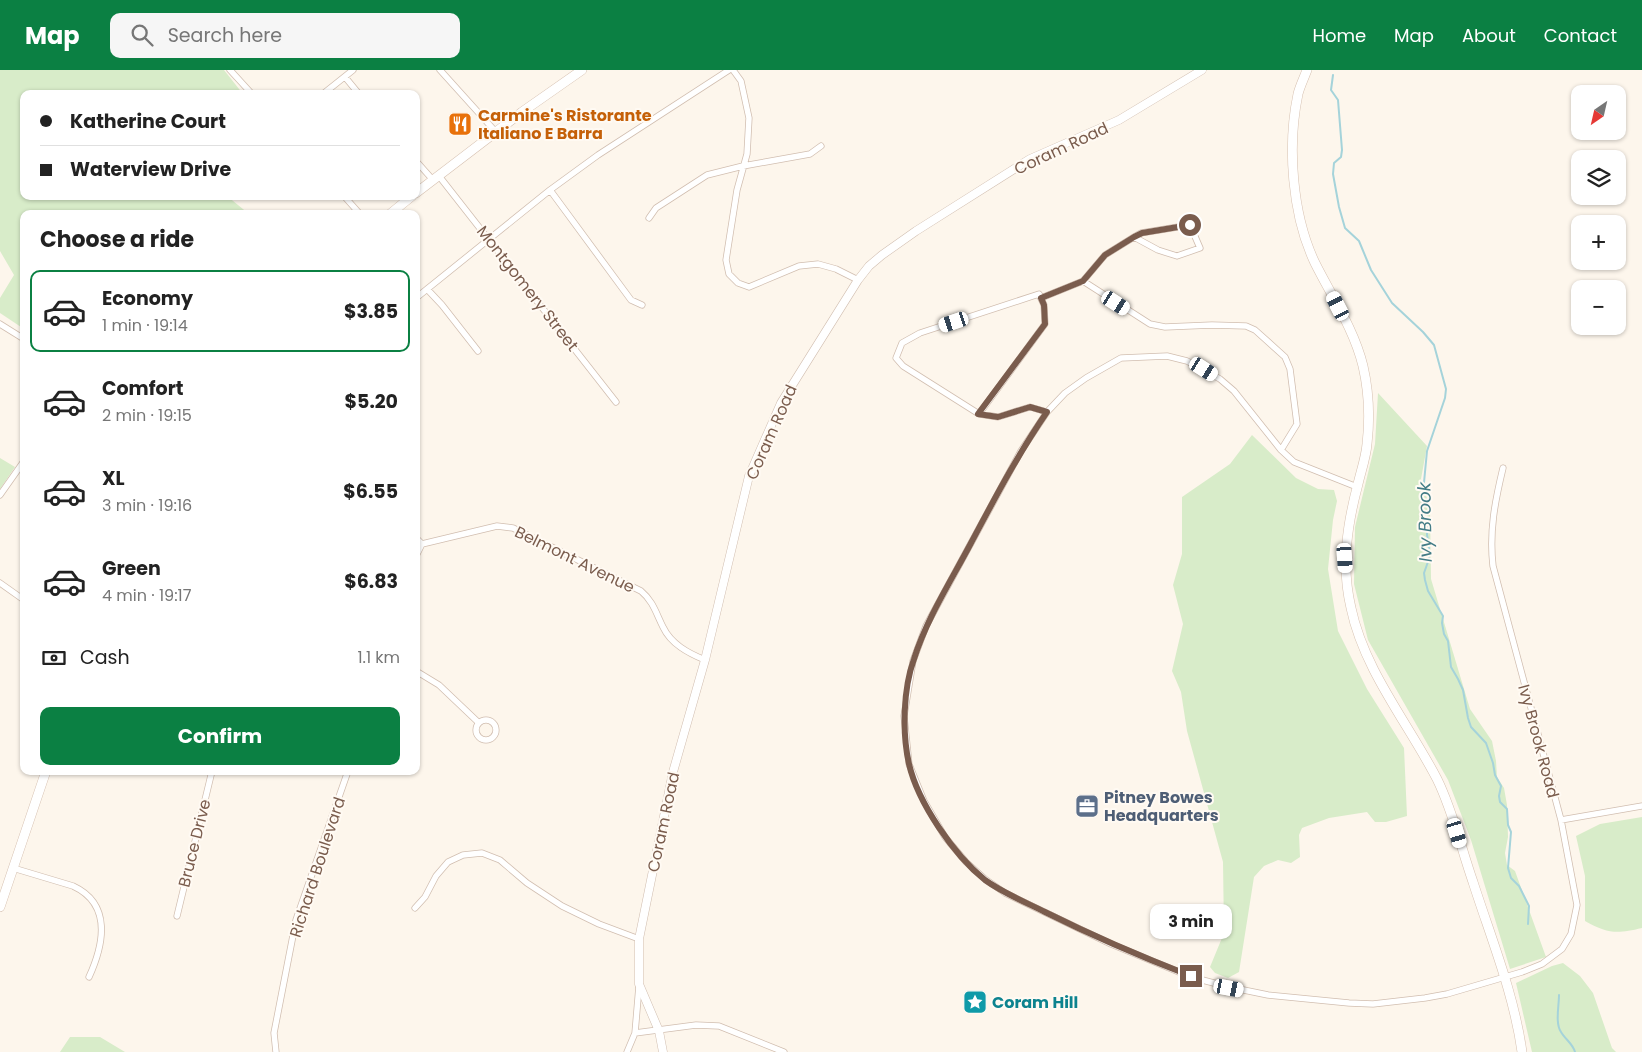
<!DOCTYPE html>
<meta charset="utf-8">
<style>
:root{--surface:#fff;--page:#f6f6f6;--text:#222;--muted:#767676;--line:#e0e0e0;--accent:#0b8043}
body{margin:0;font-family:Poppins,sans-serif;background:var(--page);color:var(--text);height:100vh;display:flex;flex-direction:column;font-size:19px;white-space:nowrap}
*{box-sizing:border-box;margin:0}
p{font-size:16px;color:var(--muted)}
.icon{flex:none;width:28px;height:28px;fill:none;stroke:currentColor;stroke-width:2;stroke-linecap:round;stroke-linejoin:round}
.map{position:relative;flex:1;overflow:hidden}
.details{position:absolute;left:20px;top:140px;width:400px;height:565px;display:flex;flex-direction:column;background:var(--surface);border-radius:10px;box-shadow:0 1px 4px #0004}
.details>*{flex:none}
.top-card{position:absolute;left:20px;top:20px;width:400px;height:110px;border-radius:10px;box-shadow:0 1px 4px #0004;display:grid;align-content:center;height:110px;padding:0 20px;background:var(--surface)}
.needle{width:32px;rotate:214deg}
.buttons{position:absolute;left:1571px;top:15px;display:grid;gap:10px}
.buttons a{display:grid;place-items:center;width:55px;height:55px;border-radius:10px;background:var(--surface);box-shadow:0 1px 4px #0004;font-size:25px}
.end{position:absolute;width:22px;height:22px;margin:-11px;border:6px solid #7a5c4d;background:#fff;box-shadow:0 0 0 2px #fff}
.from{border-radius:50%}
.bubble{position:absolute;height:35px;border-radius:10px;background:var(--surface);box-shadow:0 1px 4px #0004;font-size:16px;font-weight:700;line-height:35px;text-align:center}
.car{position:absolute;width:15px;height:30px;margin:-15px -8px;border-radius:6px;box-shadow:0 0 4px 1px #0007;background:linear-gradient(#fff 24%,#345 0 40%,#fff 0 76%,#345 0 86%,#fff 0)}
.top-card b{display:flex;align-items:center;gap:18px;height:48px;font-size:19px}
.top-card b+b{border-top:1px solid var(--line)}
.top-card i{width:12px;height:12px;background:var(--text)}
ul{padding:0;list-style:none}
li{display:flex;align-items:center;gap:15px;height:82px;margin:0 10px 8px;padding:0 10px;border:2px solid transparent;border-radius:10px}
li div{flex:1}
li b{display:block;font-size:19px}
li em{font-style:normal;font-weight:700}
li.on{border-color:var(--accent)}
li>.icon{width:45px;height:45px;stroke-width:1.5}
h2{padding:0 20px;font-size:22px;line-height:60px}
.pay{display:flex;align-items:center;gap:12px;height:55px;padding:0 20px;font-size:19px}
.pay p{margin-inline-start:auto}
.cta{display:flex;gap:10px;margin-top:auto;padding:10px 20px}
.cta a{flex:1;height:58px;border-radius:10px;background:var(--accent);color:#fff;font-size:20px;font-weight:700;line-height:58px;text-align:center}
header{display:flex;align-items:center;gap:30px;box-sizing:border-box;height:70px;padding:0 25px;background:var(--accent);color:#fff}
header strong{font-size:24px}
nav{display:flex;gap:28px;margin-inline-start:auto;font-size:18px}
.search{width:350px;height:45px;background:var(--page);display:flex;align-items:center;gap:12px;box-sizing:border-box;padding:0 18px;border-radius:10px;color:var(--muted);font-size:19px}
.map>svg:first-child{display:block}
.green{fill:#d8ecc9}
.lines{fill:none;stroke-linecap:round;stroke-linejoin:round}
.stream{stroke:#a5d3da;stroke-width:2}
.minor-casing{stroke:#d1beb0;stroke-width:7}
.tertiary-casing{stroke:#d1beb0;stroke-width:9}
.secondary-casing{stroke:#d6c0b0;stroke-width:10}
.minor{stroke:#fff;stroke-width:5.5}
.tertiary{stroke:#fff;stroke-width:8}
.secondary{stroke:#fff;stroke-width:9}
.route{stroke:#7a5c4d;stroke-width:6}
.labels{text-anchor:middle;stroke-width:4;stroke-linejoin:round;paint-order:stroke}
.food-label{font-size:16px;font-weight:bold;fill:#c56008;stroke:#fffaf3;text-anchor:start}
.street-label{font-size:16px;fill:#7a5c4d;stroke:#fffaf3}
.service-label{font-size:16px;font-weight:bold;fill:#4e5e75;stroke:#fffaf3;text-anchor:start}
.culture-label{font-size:16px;font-weight:bold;fill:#0d838f;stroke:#fffaf3;text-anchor:start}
.water-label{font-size:18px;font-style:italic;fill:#437c86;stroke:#fffaf3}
</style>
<header>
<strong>Map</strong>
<div class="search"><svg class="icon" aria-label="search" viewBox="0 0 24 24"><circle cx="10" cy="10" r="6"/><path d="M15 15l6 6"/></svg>Search here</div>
<nav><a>Home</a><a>Map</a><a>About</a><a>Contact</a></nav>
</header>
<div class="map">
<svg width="1642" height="982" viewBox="0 0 1642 982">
<rect width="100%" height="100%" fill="#fdf6ec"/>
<path class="green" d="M0,0H224L243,24H24V126H227L249,144H24V259L0,243V228L14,205L0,181Z
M1378,323L1427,376L1421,409L1430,438L1431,509L1470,639L1492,671L1496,691L1497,707L1504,718L1507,735L1508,767L1505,783L1507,795L1515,801L1546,887L1510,899L1471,770L1448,710L1368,570L1354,514L1355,457L1375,374Z
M1252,365L1296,408L1318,419L1334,420L1337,431L1333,450L1328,499L1338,561L1367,619L1404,678L1407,746L1386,752H1375L1367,742L1329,748L1302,758L1299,765L1300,787L1291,793L1278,790L1264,796L1254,807L1239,902L1228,908L1215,903L1210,897L1224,863L1223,792L1187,661L1181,622L1172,601L1183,554L1173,515L1182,484V427L1230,394Z
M0,388L15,397L0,419Z
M1642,747V858C1617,864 1608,864 1585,851V806L1576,766L1600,754Z
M1563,893L1580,906L1593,923L1612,978L1616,982H1532L1516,913L1552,896Z
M70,967H100L125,982H60Z"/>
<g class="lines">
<path class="stream" d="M1333,5L1331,20L1338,30L1342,80L1341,87L1334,93L1333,104L1339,137L1345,158L1359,171L1371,200L1392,233L1423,262L1434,275L1446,319L1445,328L1427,381L1421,444L1427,454V465L1429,475V489L1424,503L1425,510L1428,521L1443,546L1442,553L1444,564L1448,571L1451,597L1458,609L1463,620L1468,648L1471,657L1486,673L1493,693L1495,705L1501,716L1499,726L1500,732L1507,739L1508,755L1511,762L1508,798L1511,808L1519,816L1529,836L1528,854
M1559,925C1559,936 1555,953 1561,962C1565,969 1573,974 1575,982"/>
<g class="minor-casing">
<path id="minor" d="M230,0L252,24
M440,0L495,61
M733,0L741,11L749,48L747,84L737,120L726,190L729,204L738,213L749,217L799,196L818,194L836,199L858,210
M345,7L359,24
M323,24L353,0
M416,91L433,110
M439,106L616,332
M550,120L631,230L642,235
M344,126L360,144
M649,148L656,138L707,105L743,96L810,84L821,76
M1190,155L1200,178L1177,186L1158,180L1134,167L1141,163Z
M1083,211L1150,254L1165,257L1212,255L1246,256L1255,260L1285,287L1290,299L1297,354L1281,380
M427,219L442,235L478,281
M416,228L550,120L598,85L729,0
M1041,228L1083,211L1105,185L1134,167
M0,254L24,269
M979,344L1045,254L1044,235L1039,224L920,263L902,273L896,288L903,296L979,344L998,347L1030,337L1047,342
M1357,417L1294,392L1281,380L1234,321L1220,309L1187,291L1167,286L1121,288L1086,308L1065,323L1047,342L1021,381L926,556L913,591L904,646L909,694L924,731L945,767L966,792L985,809L1005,823L1111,874L1191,907L1229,917L1268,925L1349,933L1373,934L1425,928L1447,924L1522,902L1542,894L1562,879L1571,864L1577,835L1561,750L1493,496C1489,462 1495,431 1503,398
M0,425L24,391
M416,468L422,474L497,456L513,458L641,521C653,531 656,543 663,557C671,574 688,583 705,590
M416,486L422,474
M0,513L24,530
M416,601L439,615L479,653
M476 660a10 10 0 1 1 20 0a10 10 0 1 1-20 0Z
M1561,750L1642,736
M13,798L73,816C112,834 104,874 89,907
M415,838L425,827L436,806L448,792L463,785L482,783L500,790L527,813L562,836L599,854L639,869
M177,846L212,701
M635,963L696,955L719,956L784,982
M276,982L274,963L296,850L348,701
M627,982L635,963L639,916"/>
</g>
<g class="tertiary-casing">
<path id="tertiary" d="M663,982L659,961L639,914V869L673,702L705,590L749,406L781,333L858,210L869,196L882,185L916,161L1030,89L1119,50L1202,0"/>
</g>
<g class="secondary-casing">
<path id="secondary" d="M1307,0C1304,8 1300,16 1298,24C1287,76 1292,145 1315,193C1332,227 1354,259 1363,296C1369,322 1370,348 1367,374C1366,387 1361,401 1358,414C1347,455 1341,496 1351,538C1364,600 1408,653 1437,709C1453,741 1461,778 1473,812C1491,868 1514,924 1522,982
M416,123L522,42L582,0
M390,144L412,126
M0,837L46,701"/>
</g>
<use href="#minor" class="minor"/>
<use href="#tertiary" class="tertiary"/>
<use href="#secondary" class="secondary"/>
</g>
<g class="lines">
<path class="route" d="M1190,155L1142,163L1134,167L1105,185L1083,211L1041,228L1044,235L1045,254L978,344L998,347L1030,337L1047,342C1018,384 995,428 971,473C951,511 927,548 914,589C903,619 902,663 909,694C918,733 954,785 985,810C1003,823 1025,832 1045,842C1093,866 1142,887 1191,906"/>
</g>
<defs>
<g id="restaurant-square" transform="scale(1.25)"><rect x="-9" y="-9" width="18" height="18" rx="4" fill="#e8710a" stroke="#fffaf3"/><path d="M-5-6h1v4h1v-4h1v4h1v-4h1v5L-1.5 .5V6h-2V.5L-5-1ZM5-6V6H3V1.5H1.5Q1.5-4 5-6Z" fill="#fff"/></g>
<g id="office-square" transform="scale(1.25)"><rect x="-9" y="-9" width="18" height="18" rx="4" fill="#5c6f8a" stroke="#fffaf3"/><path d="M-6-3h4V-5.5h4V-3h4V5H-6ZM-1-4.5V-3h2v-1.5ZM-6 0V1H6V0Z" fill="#fff"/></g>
<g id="sight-square" transform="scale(1.25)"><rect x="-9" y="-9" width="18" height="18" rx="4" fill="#0f9aa8" stroke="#fffaf3"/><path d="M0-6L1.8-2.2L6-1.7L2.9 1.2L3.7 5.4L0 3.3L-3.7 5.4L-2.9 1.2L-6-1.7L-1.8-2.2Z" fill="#fff"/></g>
</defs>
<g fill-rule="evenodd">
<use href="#restaurant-square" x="460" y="54"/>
<use href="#office-square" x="1087" y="736"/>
<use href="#sight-square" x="975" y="932"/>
</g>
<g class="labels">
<g class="food-label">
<text x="478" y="51">Carmine's Ristorante<tspan x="478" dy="18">Italiano E Barra</tspan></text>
</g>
<g class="street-label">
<text transform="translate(1061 78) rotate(-25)" y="6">Coram Road</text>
<text transform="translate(528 218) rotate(52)" y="6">Montgomery Street</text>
<text transform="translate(771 362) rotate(-66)" y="6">Coram Road</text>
<text transform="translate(575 489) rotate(26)" y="6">Belmont Avenue</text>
<text transform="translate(1539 671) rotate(75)" y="6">Ivy Brook Road</text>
<text transform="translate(663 752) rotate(-78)" y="6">Coram Road</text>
<text transform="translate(194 773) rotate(-76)" y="6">Bruce Drive</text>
<text transform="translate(317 797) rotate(-72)" y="6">Richard Boulevard</text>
</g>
<g class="service-label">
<text x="1104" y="733">Pitney Bowes<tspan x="1104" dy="18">Headquarters</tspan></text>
</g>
<g class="culture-label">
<text x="992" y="938">Coram Hill</text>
</g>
<g class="water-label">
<text transform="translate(1425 452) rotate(-91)" y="6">Ivy Brook</text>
</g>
</g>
</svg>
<div class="buttons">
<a><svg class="needle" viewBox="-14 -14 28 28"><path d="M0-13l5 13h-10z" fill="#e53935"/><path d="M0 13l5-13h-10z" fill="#767676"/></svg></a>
<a><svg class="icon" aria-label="layers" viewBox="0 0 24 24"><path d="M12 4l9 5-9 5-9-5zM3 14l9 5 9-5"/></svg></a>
<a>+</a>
<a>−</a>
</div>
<i class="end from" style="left:1190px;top:155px"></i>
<i class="end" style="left:1191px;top:906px"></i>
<div class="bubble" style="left:1150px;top:834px;width:82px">3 min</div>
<i class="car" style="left:1116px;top:233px;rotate:123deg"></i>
<i class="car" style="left:1338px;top:236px;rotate:333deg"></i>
<i class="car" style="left:954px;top:252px;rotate:252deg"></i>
<i class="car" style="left:1204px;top:299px;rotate:122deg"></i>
<i class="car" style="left:1345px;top:488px;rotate:176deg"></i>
<i class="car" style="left:1457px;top:763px;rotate:163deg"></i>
<i class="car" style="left:1229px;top:918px;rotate:101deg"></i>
<div class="top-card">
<b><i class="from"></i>Katherine Court</b>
<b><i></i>Waterview Drive</b>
</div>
<section class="details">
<h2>Choose a ride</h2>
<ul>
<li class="on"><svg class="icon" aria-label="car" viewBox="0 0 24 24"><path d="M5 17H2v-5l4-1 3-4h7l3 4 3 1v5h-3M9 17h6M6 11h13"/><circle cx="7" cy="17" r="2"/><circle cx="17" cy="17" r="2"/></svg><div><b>Economy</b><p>1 min · 19:14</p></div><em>$3.85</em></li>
<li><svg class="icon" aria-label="car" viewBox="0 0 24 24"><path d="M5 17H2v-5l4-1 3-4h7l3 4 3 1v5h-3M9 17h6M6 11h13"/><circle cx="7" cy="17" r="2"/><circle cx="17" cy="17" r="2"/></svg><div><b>Comfort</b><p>2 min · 19:15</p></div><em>$5.20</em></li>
<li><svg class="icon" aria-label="car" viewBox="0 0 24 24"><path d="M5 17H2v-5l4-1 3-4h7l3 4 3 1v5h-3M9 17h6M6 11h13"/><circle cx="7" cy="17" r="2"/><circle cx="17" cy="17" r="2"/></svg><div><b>XL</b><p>3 min · 19:16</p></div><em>$6.55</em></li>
<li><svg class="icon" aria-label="car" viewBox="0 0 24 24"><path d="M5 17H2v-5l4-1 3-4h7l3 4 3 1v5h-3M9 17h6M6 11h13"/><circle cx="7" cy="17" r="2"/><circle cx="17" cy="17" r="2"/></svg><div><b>Green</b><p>4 min · 19:17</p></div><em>$6.83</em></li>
</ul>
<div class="pay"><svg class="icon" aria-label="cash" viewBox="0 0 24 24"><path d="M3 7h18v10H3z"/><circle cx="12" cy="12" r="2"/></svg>Cash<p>1.1 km</p></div>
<div class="cta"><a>Confirm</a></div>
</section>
</div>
